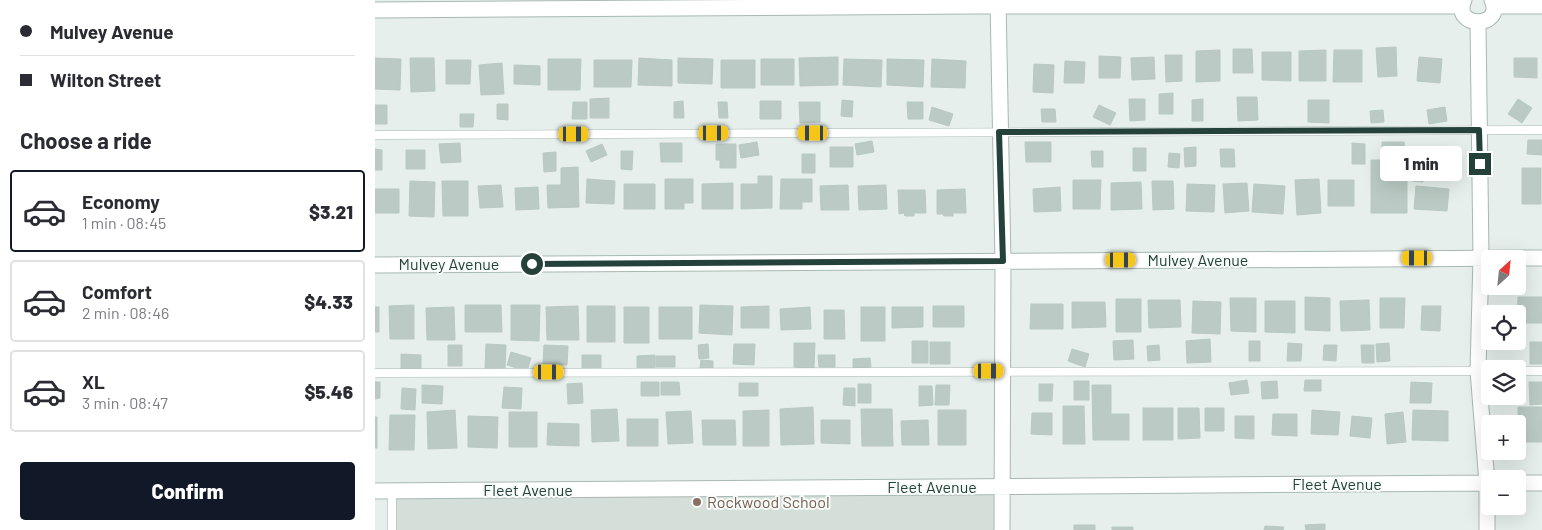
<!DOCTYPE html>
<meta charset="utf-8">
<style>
:root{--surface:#fff;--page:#f7f7f7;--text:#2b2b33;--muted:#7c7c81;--line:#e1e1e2;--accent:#111827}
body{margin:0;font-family:Barlow,sans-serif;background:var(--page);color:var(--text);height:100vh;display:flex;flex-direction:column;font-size:19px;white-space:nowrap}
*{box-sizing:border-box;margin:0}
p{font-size:16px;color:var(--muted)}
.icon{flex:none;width:28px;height:28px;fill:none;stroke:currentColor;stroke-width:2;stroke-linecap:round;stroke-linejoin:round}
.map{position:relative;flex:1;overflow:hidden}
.details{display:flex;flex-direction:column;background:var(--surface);width:375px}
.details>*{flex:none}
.guide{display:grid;align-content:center;height:110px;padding:0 20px;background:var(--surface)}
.needle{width:32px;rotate:27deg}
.tools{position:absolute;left:1106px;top:250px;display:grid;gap:10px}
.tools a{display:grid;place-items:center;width:45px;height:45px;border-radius:5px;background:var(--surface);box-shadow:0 5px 20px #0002;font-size:25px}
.end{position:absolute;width:22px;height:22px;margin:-11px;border:6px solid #24423a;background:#fff;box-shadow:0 0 0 2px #fff}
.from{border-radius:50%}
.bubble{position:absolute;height:35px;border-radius:5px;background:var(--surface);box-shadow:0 5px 20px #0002;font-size:16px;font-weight:800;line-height:35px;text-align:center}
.car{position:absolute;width:15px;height:30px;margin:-15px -8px;border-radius:6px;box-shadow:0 0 4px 1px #0007;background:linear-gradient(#f5c518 24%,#345 0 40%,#f5c518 0 76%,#345 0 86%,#f5c518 0)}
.guide b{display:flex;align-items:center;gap:18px;height:48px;font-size:19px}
.guide b+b{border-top:1px solid var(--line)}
.guide i{width:12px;height:12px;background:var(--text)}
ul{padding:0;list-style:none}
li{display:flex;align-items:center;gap:15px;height:82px;margin:0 10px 8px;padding:0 10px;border:2px solid var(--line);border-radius:5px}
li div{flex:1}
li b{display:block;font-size:19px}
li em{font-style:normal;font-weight:800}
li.on{border-color:var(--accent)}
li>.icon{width:45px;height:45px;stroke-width:1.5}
h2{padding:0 20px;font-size:22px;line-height:60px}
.cta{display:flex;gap:10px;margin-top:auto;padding:10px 20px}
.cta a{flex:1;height:58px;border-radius:5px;background:var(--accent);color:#fff;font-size:20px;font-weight:800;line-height:58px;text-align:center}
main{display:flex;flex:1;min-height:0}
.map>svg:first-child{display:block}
.built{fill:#d4dfda}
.building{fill:#bbcac4;stroke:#b8c9c2}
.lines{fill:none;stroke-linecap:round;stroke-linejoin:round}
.service-casing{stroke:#a8b8b2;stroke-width:9}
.minor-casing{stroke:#a8b8b2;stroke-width:17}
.service{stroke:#fff;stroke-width:8}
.minor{stroke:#fff;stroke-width:15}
.route{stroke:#24423a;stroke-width:6}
.education-dot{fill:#8d6e63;stroke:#f7fbf9;stroke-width:2}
.labels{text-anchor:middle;stroke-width:4;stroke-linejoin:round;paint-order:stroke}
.street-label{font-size:16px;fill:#24423a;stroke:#f7fbf9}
.education-label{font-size:16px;fill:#785e54;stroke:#f7fbf9;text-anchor:start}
</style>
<main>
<section class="details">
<div class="guide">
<b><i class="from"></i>Mulvey Avenue</b>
<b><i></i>Wilton Street</b>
</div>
<h2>Choose a ride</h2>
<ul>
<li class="on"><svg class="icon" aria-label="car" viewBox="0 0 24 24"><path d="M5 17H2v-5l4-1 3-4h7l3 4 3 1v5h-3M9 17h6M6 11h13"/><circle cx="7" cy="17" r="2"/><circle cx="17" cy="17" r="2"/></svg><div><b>Economy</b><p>1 min · 08:45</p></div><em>$3.21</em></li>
<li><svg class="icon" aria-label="car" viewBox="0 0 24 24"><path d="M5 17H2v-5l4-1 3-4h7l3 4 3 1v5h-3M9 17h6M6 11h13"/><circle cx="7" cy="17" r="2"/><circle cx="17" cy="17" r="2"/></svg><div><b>Comfort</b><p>2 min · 08:46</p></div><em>$4.33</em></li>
<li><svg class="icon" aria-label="car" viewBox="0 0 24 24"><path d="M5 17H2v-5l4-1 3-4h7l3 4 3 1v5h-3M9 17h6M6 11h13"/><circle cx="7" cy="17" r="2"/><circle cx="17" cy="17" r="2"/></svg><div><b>XL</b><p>3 min · 08:47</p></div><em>$5.46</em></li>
</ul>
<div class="cta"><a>Confirm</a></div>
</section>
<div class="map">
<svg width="1167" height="530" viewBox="0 0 1167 530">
<rect width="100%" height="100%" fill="#e6efeb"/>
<path class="built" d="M626,487L627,530H17V491Z"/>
<path class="building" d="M1021,47L1022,76L1003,77L1001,48Z
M858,49H877L878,73H858Z
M845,50V81L821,82V51Z
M951,50V81H924V51Z
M959,50H987V82H958Z
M887,52H916V81L887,80Z
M790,55H807V81L791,82Z
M724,56L746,57L745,78H724Z
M463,57V85L425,86L424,58Z
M779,57L780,79L757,80L756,58Z
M1044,57L1067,59L1065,83L1042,81Z
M0,58L26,59L25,90L0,89Z
M35,58H59L60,91L36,92Z
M264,58L297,60V86L263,85Z
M303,58L338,59L337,84L303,83Z
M1139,58H1162V78L1139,77Z
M173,59H206L205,90H173Z
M386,59H419V85H386Z
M469,59L507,60L506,87L468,85Z
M512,59L549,60L548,87L512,85Z
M557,59L591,61L590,88L556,87Z
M71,60H96L95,84H71Z
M219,60H257L256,87H219Z
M346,60H380V88H346Z
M690,61L710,62L709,83H689Z
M127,63L129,94L106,95L104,65Z
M659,64L679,65L678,93L658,92Z
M139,65L165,66V85L139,84Z
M798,93V114H784V94Z
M862,97H882L883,120L863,121Z
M234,98V118H215V99Z
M754,99H770V120L755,121Z
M828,99V121H817V100Z
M1143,99L1157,108L1147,123L1133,114Z
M467,100L478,101L477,117L466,116Z
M933,100H954V123L933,122Z
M308,101L309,118H299V102Z
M385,101H406V119H385Z
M198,102H212V119H197Z
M343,102H352L353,118H344Z
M424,102H445V122L425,123Z
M532,102H548V119H533Z
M122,104H133V120L122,119Z
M0,105H12V124H0Z
M724,105L741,113L735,125L718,117Z
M557,107L578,114L574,126L554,120Z
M1070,107L1072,121L1054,124L1052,110Z
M666,109H680L681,122H667Z
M1008,110L1009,122L996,123L995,111Z
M85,114H99L98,127H85Z
M1153,140H1167V155L1152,154Z
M497,141L499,152L482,155L480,144Z
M382,142L384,155L366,158L364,145Z
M650,142H676V162H651Z
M1007,142H1029L1030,156L1007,157Z
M85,143L86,162L66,163L64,144Z
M285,143H307V162H286Z
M977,143L990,144V164H977Z
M227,144L232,155L216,162L211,151Z
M341,144H361V168H345V160H341Z
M455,147H478V167H455Z
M821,147V166L810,167L809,148Z
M758,148H771V171H758Z
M0,149L7,150V170H0Z
M845,149H859L860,167H846Z
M31,150H50V169H31Z
M246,151H258L257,170L246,169Z
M716,151H728V167H717Z
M181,152V171L169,172L168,153Z
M794,153L805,154L804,168L793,167Z
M427,154H440V173H427Z
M996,160H1032V213H996Z
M1039,161L1050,162L1048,182L1037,181Z
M203,167L204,207L173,208L172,185H186V168Z
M1147,168H1166V204H1147Z
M383,176H397V208L366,209V184H383Z
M212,179L240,181L239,204L211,203Z
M290,179H318V203H309V209H290Z
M406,179H437V202H427V209H405Z
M944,179L946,213L922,215L920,180Z
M698,180H726L725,209H698Z
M953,180H979V206H953Z
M35,181L60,182L59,217L34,216Z
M67,181H93V216H68Z
M777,181H798L799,209L778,210Z
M766,182L767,209L736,210V183Z
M358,183V209H327V184Z
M872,183L874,211L850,213L848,184Z
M249,184H280V209H249Z
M812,184L840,185L839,212L811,211Z
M879,184L910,186L908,214L877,212Z
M126,185L128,207L105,208L103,186Z
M473,185L474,210H446L445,186Z
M511,185L512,209L484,210L483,186Z
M1041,186L1074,189L1072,211L1039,209Z
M163,187L164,209L141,210L140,188Z
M685,187L686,211L659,212L658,189Z
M0,189H24V213H0Z
M590,189L591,213H578V216H569L568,214H562V190Z
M523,190H550L551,213H539V216H530L529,213L524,214Z
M930,297L955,298V331L930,330Z
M1143,297H1167V323H1142Z
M855,298H881V332L856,331Z
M1005,298H1030L1029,328H1005Z
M741,299H766V332H741Z
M773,300H805L806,327L774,328Z
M994,300L995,330L966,331L965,301Z
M818,301L846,302L845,334L817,333Z
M890,301H920V333L890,332Z
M697,302H730L731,327L697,328Z
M656,304H688V329H655Z
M39,305V339H15L14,306Z
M90,305H126L127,332H90Z
M136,305H165L164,341L136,340Z
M325,305L358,306L357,335L324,333Z
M203,306L204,340H172L171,307Z
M212,306H240V342H212Z
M394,306V328H366V307Z
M558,306H589V327H558Z
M1047,306H1066L1065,331L1046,330Z
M0,307H4V332H0Z
M79,307L80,340H52L51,308Z
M249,307H274V343H249Z
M284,307H317V339H284Z
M435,307L436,329L406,330L405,309Z
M486,307H510V341H486Z
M517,307H548V327L517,328Z
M449,310H469L470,339H449Z
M835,339L836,362L812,363L811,341Z
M758,340L759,359L739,360L738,341Z
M537,341H553V363H537Z
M874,341H885V361H874Z
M555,342H575V364H555Z
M1155,342H1167V364H1155Z
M419,343H440L439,368L419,367Z
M913,343L927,344L926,361H912Z
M1014,343L1015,361L1002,362L1001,344Z
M111,344L131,345L130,369H110Z
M333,344L334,358L324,359L323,345Z
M359,344H380L379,365L358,364Z
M73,345H87V366H73Z
M169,345L193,346L192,365L168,364Z
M784,345L785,360L773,361L772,346Z
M949,345H962L961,361L948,360Z
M986,345H999V363H987Z
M697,349L714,354L710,367L693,361Z
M136,352L156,358L152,371L132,365Z
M26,354L46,355V369H26Z
M207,355H226V368H207Z
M280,355V368H262V356Z
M443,355H460V367H444Z
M281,356H300V367H281Z
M495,358L496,367L478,368V359Z
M326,360L338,361V369L325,368Z
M872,380L874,393L856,395L854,383Z
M930,380H946V391H929Z
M699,381H714V400H699Z
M902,381L903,398L887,399L886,382Z
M0,382H5V398L0,399Z
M266,382H284V396H266Z
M286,382H304L305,395H286Z
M1036,382L1057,383L1056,403H1035Z
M1154,382H1167V404L1155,405Z
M207,383L208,403L193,404L192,384Z
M364,383H383V396H364Z
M483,384H496V403H483Z
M664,384H678L677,401H664Z
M47,385L68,386L67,404L47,403Z
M561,385H575L574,405H560Z
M717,385H736V414H754V440H718Z
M544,386H557L558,405L544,406Z
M129,387L147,388L146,409L127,408Z
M27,388L41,389L40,410L26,409Z
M469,388H480V406L468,405Z
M688,406H709L710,444H688Z
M438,407L439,444L406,445L405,409Z
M1143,407H1167V442H1143Z
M768,408H798V440H768Z
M803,408H824L825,438L803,439Z
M830,408H849V431H830Z
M242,409L244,441L217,442L216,410Z
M486,409H517L518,446H487Z
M80,410L82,448L53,449L52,412Z
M394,410V446H368V411Z
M563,410H591V445H563Z
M937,410L965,412L963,435L936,434Z
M1038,410L1073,411V441L1037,440Z
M316,411L318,443L293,444L291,412Z
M134,412H162V447H134Z
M1028,412L1031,442L1012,444L1010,414Z
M657,413H677V435L656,434Z
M898,414H922V436L897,435Z
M15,415H40L39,450H14Z
M93,416L123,417L122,448L93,447Z
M860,416H879V439L860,438Z
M977,416L997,418L995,438L975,436Z
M0,417H2V448H0Z
M252,419H283V446H252Z
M327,420H360L361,445H328Z
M446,420H475V444L446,443Z
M553,420L554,445H527L526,421Z
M173,423L204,424V446L172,445Z
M950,524V530H931L930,525Z
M699,525H720V530H699Z
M890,526L909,527L908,530H889Z
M737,527H758V530H737Z"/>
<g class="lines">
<g class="service-casing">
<path id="service" d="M0,135L1167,130
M1142,371H1167
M0,373L1115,371
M17,491V530"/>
</g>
<g class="minor-casing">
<path id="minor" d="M623,0L628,261L627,530
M1089,0C1076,29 1130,29 1117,0
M1120,6H1167
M0,10L598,6H1086
M1103,23L1106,258L1103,371L1112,483V530
M0,265L1167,258
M1142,483H1167
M0,491L1115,483"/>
</g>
<use href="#service" class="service"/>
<use href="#minor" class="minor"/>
</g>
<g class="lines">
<path class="route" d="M157,264L628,261L624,132L1104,130L1105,164"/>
</g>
<circle class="education-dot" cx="322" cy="502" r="5"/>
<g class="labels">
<g class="street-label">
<text x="823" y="266">Mulvey Avenue</text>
<text x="74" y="270">Mulvey Avenue</text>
<text x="962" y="490">Fleet Avenue</text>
<text x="557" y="493">Fleet Avenue</text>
<text x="153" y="496">Fleet Avenue</text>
</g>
<g class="education-label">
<text x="332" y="508">Rockwood School</text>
</g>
</g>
</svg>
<div class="tools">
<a><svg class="needle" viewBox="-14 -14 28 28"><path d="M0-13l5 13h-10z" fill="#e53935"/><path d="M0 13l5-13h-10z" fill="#7c7c81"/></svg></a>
<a><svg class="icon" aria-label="locate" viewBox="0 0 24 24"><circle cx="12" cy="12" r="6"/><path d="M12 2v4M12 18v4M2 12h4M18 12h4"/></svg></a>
<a><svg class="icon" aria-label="layers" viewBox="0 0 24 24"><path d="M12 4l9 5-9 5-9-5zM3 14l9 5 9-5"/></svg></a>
<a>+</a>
<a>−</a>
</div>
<i class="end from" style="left:157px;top:264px"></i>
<i class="end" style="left:1105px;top:164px"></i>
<div class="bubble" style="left:1005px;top:146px;width:82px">1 min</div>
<i class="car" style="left:339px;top:133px;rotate:90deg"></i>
<i class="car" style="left:438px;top:133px;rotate:270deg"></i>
<i class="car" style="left:199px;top:134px;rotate:90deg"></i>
<i class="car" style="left:1042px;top:258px;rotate:270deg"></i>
<i class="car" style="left:746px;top:260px;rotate:90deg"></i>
<i class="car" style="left:614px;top:371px;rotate:90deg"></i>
<i class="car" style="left:174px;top:372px;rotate:90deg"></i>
</div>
</main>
